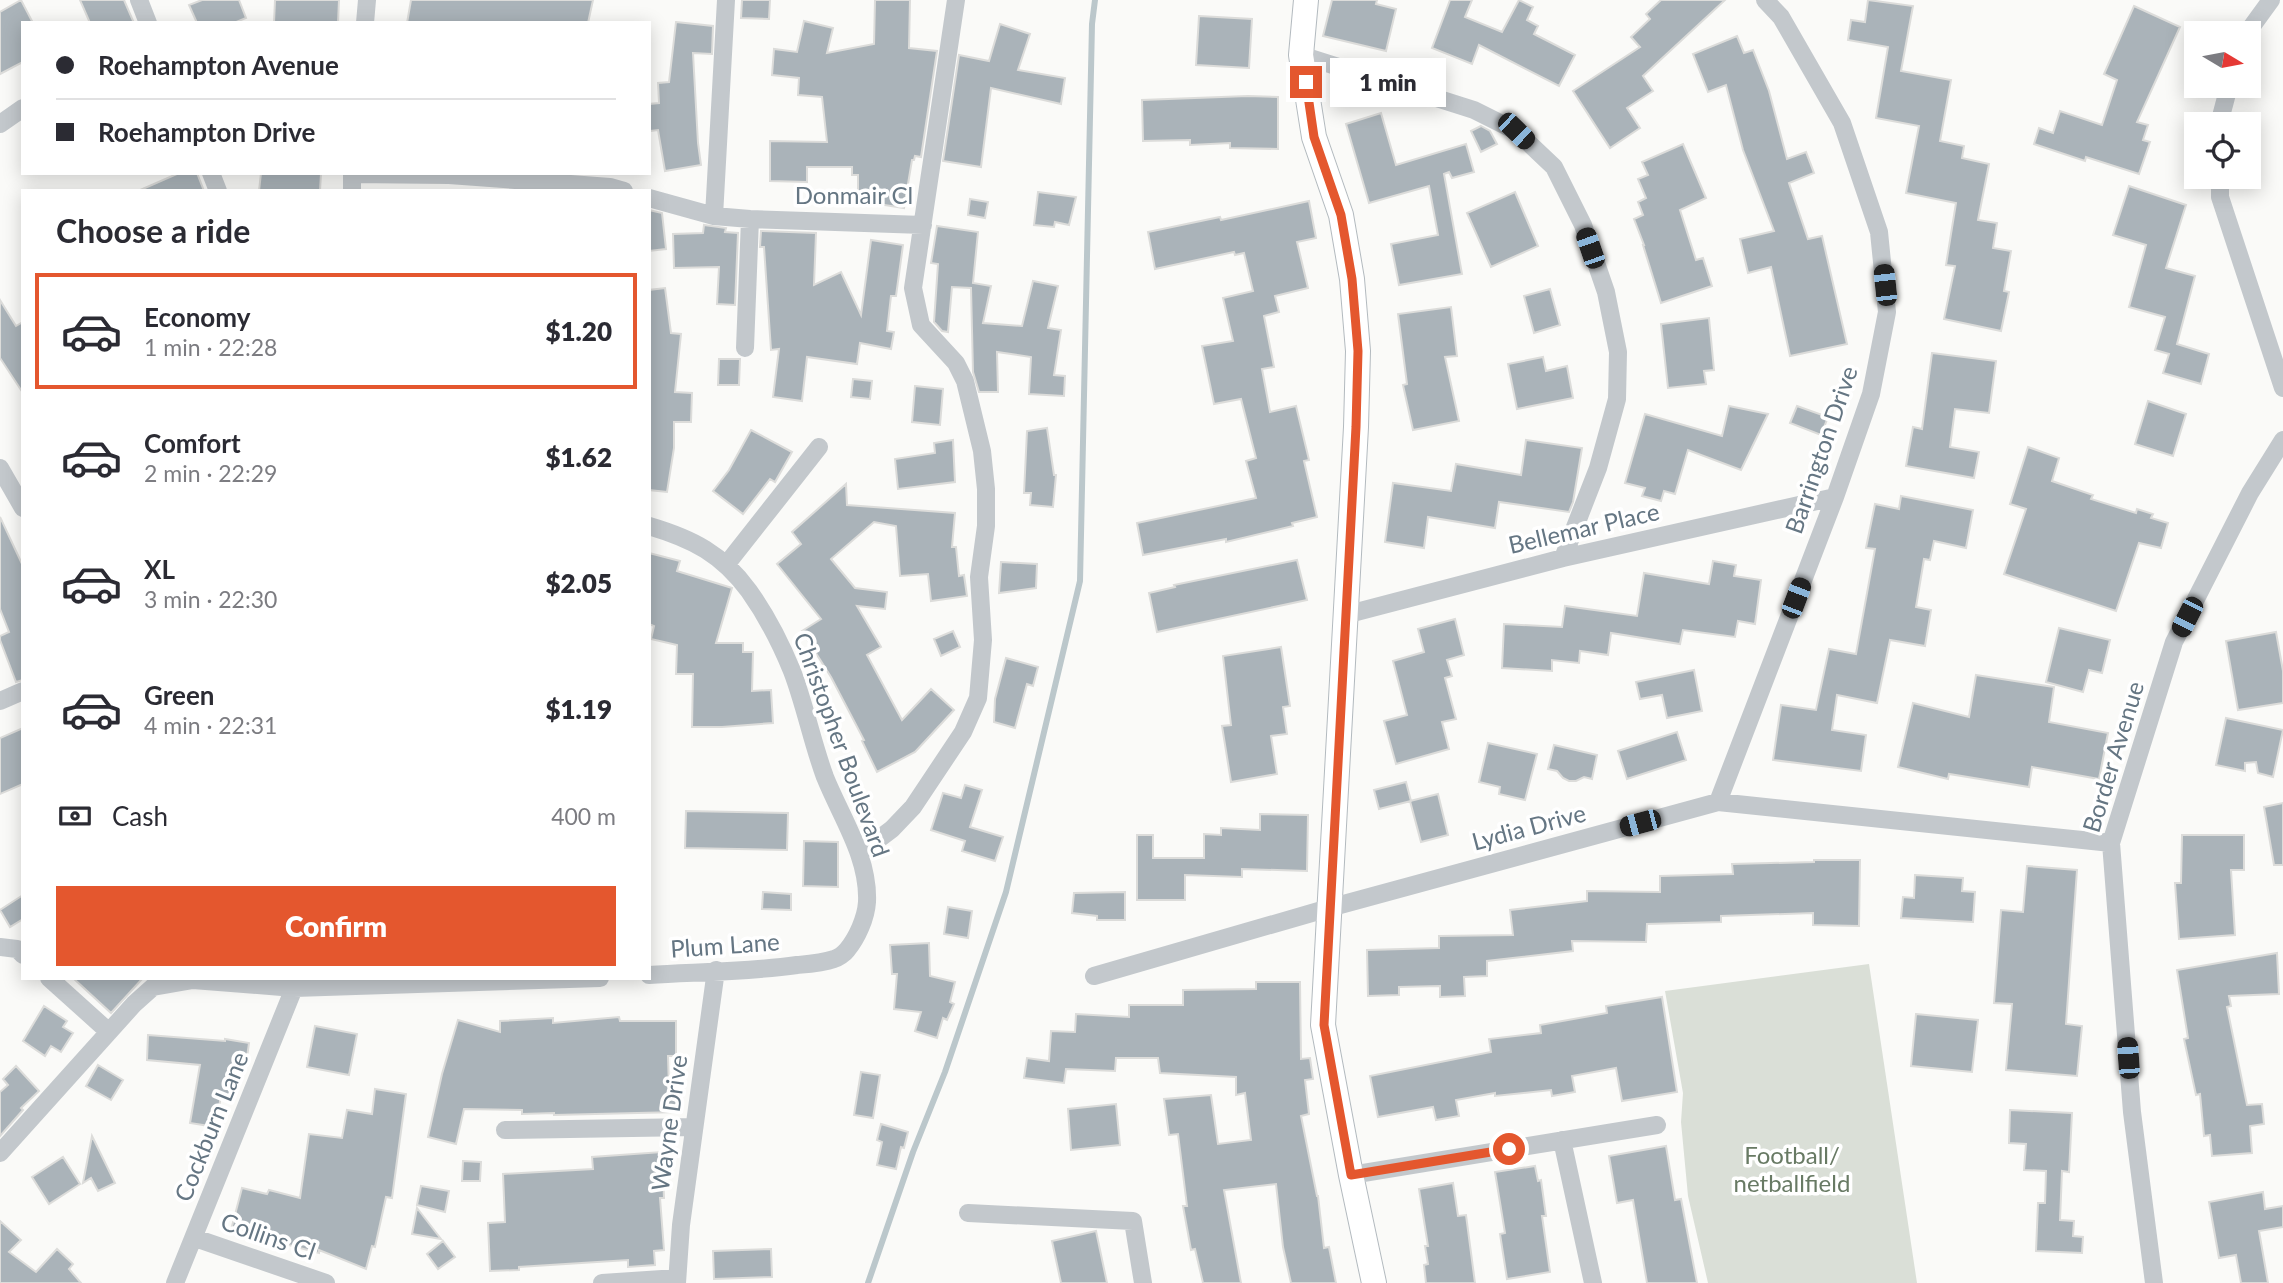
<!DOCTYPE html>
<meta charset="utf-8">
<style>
:root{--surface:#fff;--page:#f7f7f7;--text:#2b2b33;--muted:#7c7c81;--line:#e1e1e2;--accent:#e4572e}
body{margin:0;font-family:Lato,sans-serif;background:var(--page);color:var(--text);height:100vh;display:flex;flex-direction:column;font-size:26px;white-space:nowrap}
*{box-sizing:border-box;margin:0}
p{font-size:23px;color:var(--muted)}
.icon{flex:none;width:38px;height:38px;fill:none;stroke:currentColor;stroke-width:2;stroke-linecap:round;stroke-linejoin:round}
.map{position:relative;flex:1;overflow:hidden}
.sheet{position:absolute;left:21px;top:189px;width:630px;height:791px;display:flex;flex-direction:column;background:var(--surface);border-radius:0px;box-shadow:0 4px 18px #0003}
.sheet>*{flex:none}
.banner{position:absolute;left:21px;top:21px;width:630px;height:154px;border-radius:0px;box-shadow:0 4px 18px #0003;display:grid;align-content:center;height:154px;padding:0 35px;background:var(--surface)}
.needle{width:46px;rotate:100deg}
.controls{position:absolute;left:2184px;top:21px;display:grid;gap:14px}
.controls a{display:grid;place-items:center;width:77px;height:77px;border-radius:0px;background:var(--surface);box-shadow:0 4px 18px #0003;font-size:35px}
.end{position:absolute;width:32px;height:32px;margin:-16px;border:9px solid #e4572e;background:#fff;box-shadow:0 0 0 4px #fff}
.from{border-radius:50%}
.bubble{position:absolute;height:49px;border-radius:0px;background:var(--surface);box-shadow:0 4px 18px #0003;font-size:23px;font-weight:800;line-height:49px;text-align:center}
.car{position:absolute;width:21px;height:42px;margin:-21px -10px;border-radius:9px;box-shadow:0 0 5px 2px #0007;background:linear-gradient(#222 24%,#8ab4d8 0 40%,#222 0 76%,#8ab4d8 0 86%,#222 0)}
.banner b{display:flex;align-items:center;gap:24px;height:66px;font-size:26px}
.banner b+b{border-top:2px solid var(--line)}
.banner i{width:18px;height:18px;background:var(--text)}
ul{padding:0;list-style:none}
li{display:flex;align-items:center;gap:21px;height:116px;margin:0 14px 10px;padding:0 21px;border:4px solid transparent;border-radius:0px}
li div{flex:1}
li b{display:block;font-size:26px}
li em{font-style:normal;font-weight:800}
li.current{border-color:var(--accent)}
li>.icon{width:63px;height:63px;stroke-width:1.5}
h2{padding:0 35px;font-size:32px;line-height:84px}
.pay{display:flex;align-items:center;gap:18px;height:77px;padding:0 35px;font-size:26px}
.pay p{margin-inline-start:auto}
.cta{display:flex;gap:14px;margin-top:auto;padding:14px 35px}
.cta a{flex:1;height:80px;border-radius:0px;background:var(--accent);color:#fff;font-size:28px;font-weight:800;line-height:80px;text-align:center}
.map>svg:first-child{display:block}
.green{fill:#dadfd7}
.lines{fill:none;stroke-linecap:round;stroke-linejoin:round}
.stream{stroke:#bbc7cb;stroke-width:6}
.building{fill:#aab3b9;stroke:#dcdcda;stroke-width:2}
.secondary-casing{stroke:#b3babf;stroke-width:26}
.street{stroke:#c3c8cc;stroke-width:18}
.secondary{stroke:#fff;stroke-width:24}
.route{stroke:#e4572e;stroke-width:9}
.labels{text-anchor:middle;stroke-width:7;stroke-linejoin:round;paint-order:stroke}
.street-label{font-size:24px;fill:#657683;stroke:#fff}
.park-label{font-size:24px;fill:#687a64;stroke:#fff}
</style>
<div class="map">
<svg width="2283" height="1283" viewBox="0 0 2283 1283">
<rect width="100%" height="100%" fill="#fafaf8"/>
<path class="green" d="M1869,964L1917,1283H1708L1688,1196L1681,1122L1683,1093L1665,991Z"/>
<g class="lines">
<path class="stream" d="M868,1283L913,1152L945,1072L1006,892L1080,581L1092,24L1095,0"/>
</g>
<path class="building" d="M21,0L33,23H23V62L0,74V12Z
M80,0H124L134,23H90Z
M202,0H239L246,18L234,23H197L189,5Z
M275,0H339L338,23H274Z
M411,0H593L588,23H407Z
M742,0H770L769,19L741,18Z
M875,0H910L909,48L937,51L921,157L915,156L914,160H912L904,208L878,204L880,191H858V175H852V167H807V182L770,181V141L827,142L822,97L798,95L799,78L772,75L774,49L797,52L804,21L833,28L827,53L874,44Z
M1332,0H1377L1376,4L1396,9L1386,51L1323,36Z
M1450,0H1472L1465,17L1502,32L1519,0L1533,7L1527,20L1538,26L1534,34L1575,55L1559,86L1479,45L1472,64L1432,48Z
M1661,0H1725L1643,76L1653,91L1627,108L1640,128L1610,148L1573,91L1640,47L1631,37L1650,19L1646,14Z
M1868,0L1913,6L1901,71L1951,80L1940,141L1964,146L1962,158L1989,164L1978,220L1997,223L1993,248L2011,251L2004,291L2009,292L2001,331L1944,319L1955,266L1946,265L1956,203L1906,193L1919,126L1876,118L1888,47L1848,40L1851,20L1865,22Z
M2134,6L2180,27L2137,122L2148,125L2143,140L2150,142L2139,174L2086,157L2085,161L2034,144L2039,128L2053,133L2060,111L2102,125L2117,80L2104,74Z
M1199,16L1252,19L1249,68L1196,65Z
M676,22L713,26L712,54L693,53L698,143L701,165L665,171L658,130L650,131L649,104L659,103L658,83L669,82Z
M1000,24L1030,34L1018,70L1065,78L1061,104L991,88L981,167L943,161L959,55L989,61Z
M1737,36L1744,53L1753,50L1769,91L1787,159L1806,152L1814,173L1789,183L1808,239L1822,236L1847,344L1790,356L1771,267L1748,273L1740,239L1774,231L1743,150L1726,85L1708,92L1693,54Z
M1248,96L1278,97V149L1230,148V143L1190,145V140L1143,141L1142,100Z
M1381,113L1396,165L1466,144L1474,172L1452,178L1449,172L1444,174L1462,274L1399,285L1391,244L1438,235L1429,186L1369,203L1346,124Z
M1481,126L1490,131L1497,144L1481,152L1471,131Z
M1683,144L1706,198L1680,210L1696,260L1703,258L1712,286L1661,303L1643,245H1644L1634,219L1643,215L1638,202L1646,198L1638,179L1648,175L1642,162Z
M179,173H197L204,191H138Z
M261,173H321L320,191H259Z
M2129,186L2186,205L2166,268L2195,276L2177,344L2209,354L2201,384L2163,373L2169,354L2155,350L2165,317L2129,307L2146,245L2113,235Z
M1038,192L1076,197L1069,225L1055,222L1054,227L1034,225Z
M1515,192L1538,246L1491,267L1467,213Z
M970,199L988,202L985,218L968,215Z
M1309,201L1316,238L1297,242L1308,288L1275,296L1279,312L1264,316L1274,367L1262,369L1270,412L1296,406L1309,460L1304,461L1317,517L1292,523L1293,526L1226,542V539L1143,555L1137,523L1256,498L1246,461L1256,458L1241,399L1214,404L1202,346L1233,341L1223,298L1253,291L1244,253L1235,255L1234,252L1155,269L1148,232L1220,217L1221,220Z
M649,210L662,213L666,249L649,251Z
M704,225L726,228L725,232L738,233L735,305L717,304L719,267L674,268L673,234L703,233Z
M937,226L978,232L973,283L991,286L983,323L1022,326L1033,281L1058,286L1048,328L1061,330L1054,375L1065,376L1064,396L1029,394L1031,357L997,352L998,392H979L973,372L971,288L952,287L948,332L942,331L934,322L938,264L931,263Z
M761,231L816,233L814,285L841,272L861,315L871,240L903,245L896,296H891L887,331L894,332L891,349L860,343L857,364L807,357L802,401L773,397L779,349L771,350L764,247H760Z
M665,288L671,333L681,334L675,392L692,393L691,422H674V448L667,492L649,490V290Z
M1550,289L1560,325L1534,333L1524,296Z
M0,300L16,326L23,322V393L0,358Z
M1451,307L1457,356L1445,357L1459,421L1413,430L1403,385L1407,384L1398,314Z
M1709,318L1714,370L1704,371L1706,384L1668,388L1661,324Z
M1932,353L1996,361L1989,413L1955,409L1950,447L1979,452L1974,478L1906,466L1913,427L1922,429Z
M1543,357L1546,371L1567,366L1573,398L1517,409L1508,364Z
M719,359H740L739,385H718Z
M853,379L872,381L870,399L851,397Z
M915,386L943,389L940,425L912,422Z
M2148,401L2186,414L2173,456L2135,444Z
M1729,406L1768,414L1741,470L1688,450L1675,494L1664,491L1661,501L1642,496L1645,488L1625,483L1645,414L1722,436Z
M1797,406L1828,417L1821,435L1790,423Z
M1047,428L1054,475H1056L1053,507L1030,505L1031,493H1024L1027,431Z
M751,430L792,452L775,482L770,479L743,514L713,491L729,470Z
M953,440L955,482L898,489L895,459L935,453L934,443Z
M1526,440L1582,448L1573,502L1569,512L1499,502L1495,528L1428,517L1424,548L1385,542L1393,483L1451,491L1456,464L1521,475Z
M2028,447L2059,458L2052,481L2093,495L2091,499L2136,513L2137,509L2153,514L2151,518L2168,523L2161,548L2139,543L2116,611L2004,574L2026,509L2010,504Z
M846,484L847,505L955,513L952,547H956L959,576L964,575L967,596L931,601L928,574L900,576L896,526L874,522L831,559L855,588L887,592L885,609L857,606L881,647L867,655L902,720L931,689L954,710L915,752L877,772L862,741L864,740L831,677L802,631L821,619L777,564L801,544L792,532Z
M1901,496L1973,510L1966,548L1934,541L1930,560L1924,559L1916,607L1931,610L1925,646L1890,640L1877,703L1837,695L1832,730L1866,735L1861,771L1773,760L1781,705L1816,710L1829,649L1856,654L1875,549L1866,548L1875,504L1899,509Z
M0,517L23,566V680L16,682L0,640V636L9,632L0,609Z
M649,553L680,561L677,571L732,588L716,643H743V652H753L752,691L771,690L773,723L722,727H692L693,674H676L677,645L651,639L654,626L649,624Z
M1297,560L1307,600L1157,632L1149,593L1175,587L1174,585Z
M1713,561L1736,565L1734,576L1761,580L1755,624L1738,621L1735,637L1683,630L1680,644L1611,633L1608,655L1580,651L1579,663L1552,660V671L1502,668L1504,624L1562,627L1565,606L1637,616L1644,573L1709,584Z
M1001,562L1037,564L1036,588L999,593Z
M1455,619L1464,655L1447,660L1452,676L1445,678L1456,719L1442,722L1449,749L1396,764L1384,721L1407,715L1393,661L1424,652L1418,629Z
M2059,628L2110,640L2102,673L2089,670L2083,692L2046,682Z
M953,631L960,647L941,656L934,639Z
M2276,632L2283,671V703L2238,710L2226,641Z
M1281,647L1290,706L1283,707L1287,734L1271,736L1277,774L1231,782L1222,726L1231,725L1223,656Z
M1006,658L1038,667L1033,686L1027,684L1015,728L994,722L995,699Z
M1694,670L1702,711L1667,718L1662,695L1640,699L1636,682Z
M1976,675L2054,687L2049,722L2108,733L2099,779L2032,767L2029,787L1949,774L1948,779L1898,767L1913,703L1969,717Z
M2226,718L2283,730L2273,777L2258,773L2256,762L2245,763V771L2216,765Z
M23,728V784L0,794V738Z
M1677,732L1686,760L1627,779L1618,751Z
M1488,743L1537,754L1525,800L1499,794L1500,787L1479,782Z
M1554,745L1597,755L1592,779L1584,777L1576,781H1569L1563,778L1557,771L1548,769Z
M1406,782L1411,801L1379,809L1374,790Z
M965,785L982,790L970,827L1003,837L995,861L962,851L965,841L931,830L943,793L961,798Z
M1438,794L1448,835L1421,842L1410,801Z
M2283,803V865H2274L2264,807Z
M686,811L788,813L787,850L685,848Z
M1260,814L1308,815L1307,871L1242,869V877L1185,875V900H1137V835H1153V858H1204V834L1221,835V828L1260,830Z
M2182,835H2244V870H2231L2235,935L2179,939L2175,883H2181Z
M804,841L838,842V887L803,886Z
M1814,860H1860L1859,926L1813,925V913L1721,916V922L1647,924L1646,942L1572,941L1573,951L1487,961V976L1464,977L1465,996L1440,997V986L1399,987V995L1368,996L1367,950L1439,948V936L1513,935L1510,910L1587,901V891L1660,892V876L1733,874L1732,864L1814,862Z
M2027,866L2077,870L2066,1024L2082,1026L2077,1076L2006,1070L2012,1004L1994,1003L2001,910L2023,912Z
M1915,875L1963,878L1962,891L1975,892L1973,922L1901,918L1903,897L1914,898Z
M763,892L791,894V910L762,909Z
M1125,892V920H1097V916L1072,913L1074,893Z
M23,895V919L10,927L0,910Z
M948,907L972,911L968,938L944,934Z
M929,943L930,976L955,982L950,1002L954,1004L947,1020L943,1018L937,1038L915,1031L921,1012L894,1009L897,974H892L890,945Z
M2277,953L2279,994L2229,996L2231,1006L2227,1007L2247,1105L2262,1104L2264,1124L2250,1126L2252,1153L2212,1156L2210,1135L2204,1136L2200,1094L2196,1095L2184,1039L2188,1038L2177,970Z
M73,978H143L111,1013Z
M1256,982H1300L1301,1059L1310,1058L1313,1079L1305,1080L1309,1114L1301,1116L1317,1196H1318L1324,1248L1329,1247L1336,1283H1291L1283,1247L1276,1184L1224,1190L1241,1283H1203L1195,1249L1191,1250L1183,1206H1187L1178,1134L1169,1135L1164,1099L1211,1095L1218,1144L1251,1140L1245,1093L1236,1095V1077L1160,1073L1158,1058H1116L1115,1071L1066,1069L1064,1083L1024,1078L1027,1058L1049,1061L1051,1031L1075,1032L1076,1014L1129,1017V1005H1183V990L1256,989Z
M1662,997L1677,1092L1622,1101L1616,1068L1572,1076L1575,1092L1552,1096L1551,1090L1495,1096V1093L1456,1100L1459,1116L1436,1120L1433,1107L1378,1117L1370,1076L1491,1052L1489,1039L1541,1033L1540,1025L1607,1013L1606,1006Z
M44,1006L67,1021L63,1027L73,1033L61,1052L51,1046L45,1056L23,1041Z
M1916,1014L1978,1020L1972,1072L1911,1066Z
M619,1017L620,1021H676V1056H668L669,1089H679V1112L554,1115V1113L522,1114V1110L464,1109L456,1144L428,1137L442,1074L458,1020L500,1032V1021L553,1018V1023Z
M315,1026L357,1034L349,1075L307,1067Z
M148,1035L225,1041V1039L249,1043L246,1065L237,1064L233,1096L221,1095L216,1127L190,1123L200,1065L147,1060Z
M98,1065L123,1080L111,1100L86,1086Z
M16,1066L39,1091L21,1108L23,1110L0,1136V1092L8,1085L3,1079Z
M861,1072L880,1075L873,1118L854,1115Z
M375,1089L406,1094L392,1198L386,1197L375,1247L372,1246L366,1269L319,1250V1253L231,1230L242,1188L267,1194L269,1190L300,1198L309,1134L342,1138L347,1110L372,1114Z
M1116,1104L1120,1145L1071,1150L1068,1109Z
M2010,1110L2072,1113L2069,1172L2062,1171L2060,1220L2074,1221L2073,1236L2083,1237L2082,1253L2036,1251L2038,1203H2045L2046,1171L2024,1170L2026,1144L2009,1143Z
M881,1124L908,1132L904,1148L901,1147L896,1169L877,1165L882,1142L877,1140Z
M92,1136L115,1183L98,1191L91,1178L83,1183Z
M1666,1146L1675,1200L1681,1199L1697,1283H1647L1633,1200L1617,1203L1609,1156Z
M662,1152L664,1198H660L664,1250L654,1251L655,1265L628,1267V1260L519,1267V1270L490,1271L488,1223L505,1222L503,1174L593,1169L592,1157Z
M63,1157L80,1184L49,1204L32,1177Z
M463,1161L481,1162L480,1181H462Z
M1535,1166L1538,1181L1541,1180L1546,1216H1542L1550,1272L1507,1279L1500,1234L1505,1233L1495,1172Z
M1453,1183L1458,1216L1466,1215L1475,1283H1426L1424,1265L1428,1264L1425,1246H1428L1419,1189Z
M421,1186L449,1191L445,1212L417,1205Z
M2263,1192L2265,1209L2283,1206V1227L2259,1231L2268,1283H2241L2236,1255L2219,1258L2209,1202Z
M417,1208L441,1239L412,1234Z
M0,1221L21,1240L9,1252L36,1272L57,1249L73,1264L69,1269L81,1283H0Z
M1096,1231L1107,1283H1061L1052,1241Z
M443,1241L455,1257L438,1269L427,1254Z
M771,1249L772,1277L714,1279L713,1251Z"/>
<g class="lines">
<g class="secondary-casing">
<path id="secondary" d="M1306,0L1301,55L1314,137L1341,215L1352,279L1358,351L1356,427L1323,1025L1351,1175L1374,1283"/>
</g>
<path class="street" d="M139,0L148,23
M365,23L367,0
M2247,33L2271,0
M1301,55L1474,110L1516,131L1554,167L1583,225L1606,292L1618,352L1617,399L1598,468L1563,558
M0,124L23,108
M2219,124L2229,86
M211,173L218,191
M352,174L449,175L610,187L624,191
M2220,177V197L2283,388
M352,191V173
M649,198L714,216L750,219L923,225
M714,216L726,0
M745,348L750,219
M0,468L23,508
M649,526C693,539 722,554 749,591C766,615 781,644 792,671C805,705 812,742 825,777C841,817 869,857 867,902C866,918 857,938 847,950C844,954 838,958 834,959C823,963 809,964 797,965C748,972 699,972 649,975
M726,565L819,447
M1345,615L1563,558L1835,497
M0,701L23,691
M1718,802L1835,497L1871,394L1887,312L1879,232L1842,123L1781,17L1765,0
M859,854L892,829L913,807L963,732L978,698L983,640L979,577L986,526V489L982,451L965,381L956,363L921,325L913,288L956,0
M0,947L17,949L23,955
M1094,976L1329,908L1718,802L2111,843
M49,978L109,1032
M505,1130L694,1127
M1562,1140L1593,1283
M0,1153L134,1004L153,987L193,980L294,988L600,978
M1351,1175L1657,1125
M968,1213L1133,1221L1143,1283
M195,1238L326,1283
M175,1283L294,988
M602,1283L677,1278
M677,1283L681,1225L716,970
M2154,1283L2132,1112L2111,843L2174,642L2250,493L2283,440"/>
<use href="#secondary" class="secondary"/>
</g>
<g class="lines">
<path class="route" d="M1306,82L1314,137L1341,215L1352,279L1358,351L1356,427L1324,1025L1351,1175L1509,1149"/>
</g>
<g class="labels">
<g class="street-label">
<text x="854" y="204">Donmair Cl</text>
<text transform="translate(1822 450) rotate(-71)" y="8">Barrington Drive</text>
<text transform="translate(1584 529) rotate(-13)" y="8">Bellemar Place</text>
<text transform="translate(841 745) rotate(70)" y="8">Christopher Boulevard</text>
<text transform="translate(2114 757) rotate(-73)" y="8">Border Avenue</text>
<text transform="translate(1529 828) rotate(-15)" y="8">Lydia Drive</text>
<text transform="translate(725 946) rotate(-4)" y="8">Plum Lane</text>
<text transform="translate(670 1123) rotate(-82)" y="8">Wayne Drive</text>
<text transform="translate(212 1127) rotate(-68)" y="8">Cockburn Lane</text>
<text transform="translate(268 1237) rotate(19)" y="8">Collins Cl</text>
</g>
<g class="park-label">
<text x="1792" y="1164">Football/<tspan x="1792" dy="28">netballfield</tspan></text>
</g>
</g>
</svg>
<div class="controls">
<a><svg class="needle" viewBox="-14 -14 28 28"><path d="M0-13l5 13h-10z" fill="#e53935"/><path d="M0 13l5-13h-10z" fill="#7c7c81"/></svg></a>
<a><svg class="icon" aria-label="locate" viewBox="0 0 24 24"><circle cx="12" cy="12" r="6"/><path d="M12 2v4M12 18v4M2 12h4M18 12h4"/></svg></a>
</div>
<i class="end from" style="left:1509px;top:1149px"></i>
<i class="end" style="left:1306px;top:82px"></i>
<div class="bubble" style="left:1330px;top:58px;width:116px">1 min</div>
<i class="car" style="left:1516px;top:131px;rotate:134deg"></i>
<i class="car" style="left:1590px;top:248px;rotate:341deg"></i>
<i class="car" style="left:1885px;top:285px;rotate:354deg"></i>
<i class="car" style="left:1796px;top:598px;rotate:21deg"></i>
<i class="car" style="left:2187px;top:617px;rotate:207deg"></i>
<i class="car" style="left:1640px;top:823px;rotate:255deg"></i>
<i class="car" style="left:2128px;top:1058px;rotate:356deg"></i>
<div class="banner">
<b><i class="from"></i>Roehampton Avenue</b>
<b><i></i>Roehampton Drive</b>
</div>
<section class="sheet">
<h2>Choose a ride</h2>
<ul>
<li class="current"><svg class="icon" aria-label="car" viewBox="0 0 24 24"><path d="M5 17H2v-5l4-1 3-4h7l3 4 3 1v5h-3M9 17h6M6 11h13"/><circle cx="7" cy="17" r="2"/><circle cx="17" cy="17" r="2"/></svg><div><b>Economy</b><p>1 min · 22:28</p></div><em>$1.20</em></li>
<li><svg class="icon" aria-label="car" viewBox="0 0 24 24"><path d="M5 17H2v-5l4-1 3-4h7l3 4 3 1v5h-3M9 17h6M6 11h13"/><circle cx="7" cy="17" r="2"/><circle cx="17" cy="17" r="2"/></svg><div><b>Comfort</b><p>2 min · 22:29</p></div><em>$1.62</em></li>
<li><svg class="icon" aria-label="car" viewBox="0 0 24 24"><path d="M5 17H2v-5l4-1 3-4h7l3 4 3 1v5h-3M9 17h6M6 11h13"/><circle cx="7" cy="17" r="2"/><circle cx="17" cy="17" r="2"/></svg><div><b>XL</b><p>3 min · 22:30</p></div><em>$2.05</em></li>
<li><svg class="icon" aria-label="car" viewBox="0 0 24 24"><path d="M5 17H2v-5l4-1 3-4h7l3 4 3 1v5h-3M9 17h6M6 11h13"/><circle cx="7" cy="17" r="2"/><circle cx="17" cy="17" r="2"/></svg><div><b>Green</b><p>4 min · 22:31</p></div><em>$1.19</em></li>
</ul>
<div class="pay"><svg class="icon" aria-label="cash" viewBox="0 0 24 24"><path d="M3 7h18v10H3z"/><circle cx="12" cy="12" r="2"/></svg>Cash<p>400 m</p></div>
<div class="cta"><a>Confirm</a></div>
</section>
</div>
